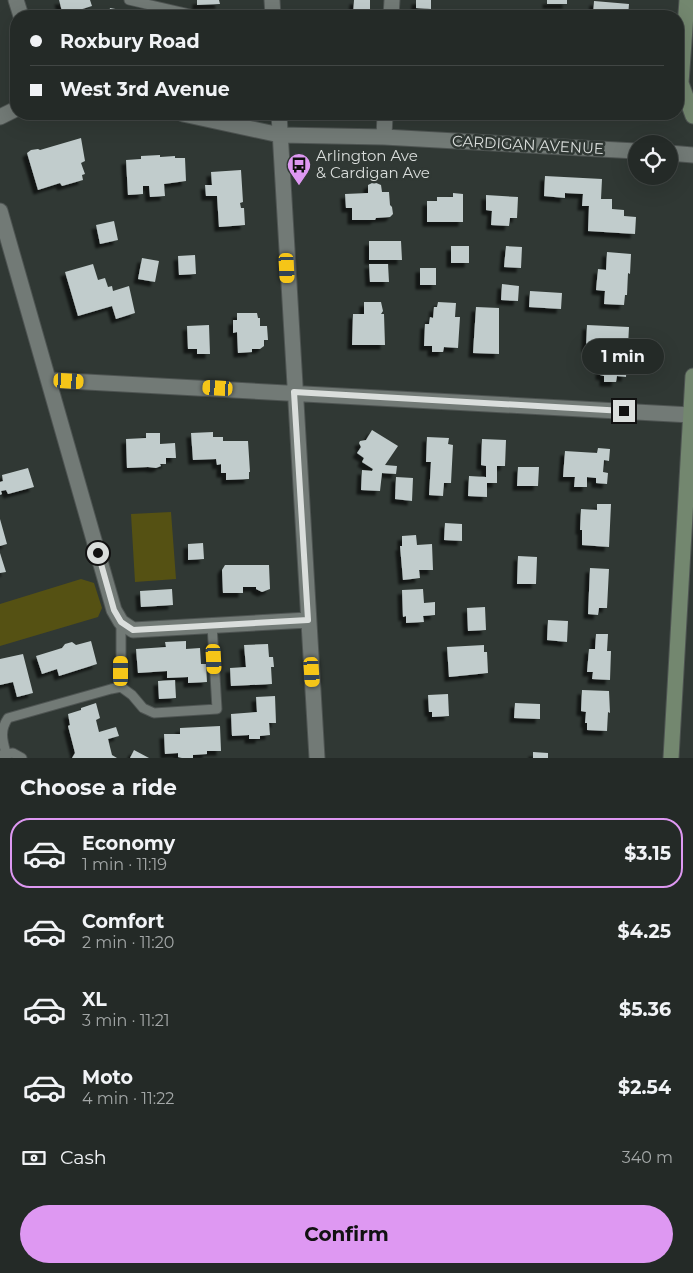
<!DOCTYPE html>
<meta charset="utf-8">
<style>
:root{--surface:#242a27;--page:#2c322f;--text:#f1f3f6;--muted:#a3a7a7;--line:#414644;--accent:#de98f2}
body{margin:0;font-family:Montserrat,sans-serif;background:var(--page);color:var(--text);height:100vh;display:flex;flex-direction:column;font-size:19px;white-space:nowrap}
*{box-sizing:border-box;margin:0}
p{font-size:16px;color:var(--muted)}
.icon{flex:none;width:28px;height:28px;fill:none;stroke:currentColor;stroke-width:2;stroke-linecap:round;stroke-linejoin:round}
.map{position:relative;height:758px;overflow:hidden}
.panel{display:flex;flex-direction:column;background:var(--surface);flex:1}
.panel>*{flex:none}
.top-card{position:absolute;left:10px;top:10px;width:674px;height:110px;border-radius:20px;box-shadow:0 5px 20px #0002,0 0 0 1px var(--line);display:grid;align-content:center;height:110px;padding:0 20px;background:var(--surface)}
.tools{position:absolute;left:628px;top:135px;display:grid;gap:10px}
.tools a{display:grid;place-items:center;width:50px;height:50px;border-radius:50%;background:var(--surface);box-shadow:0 5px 20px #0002,0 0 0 1px var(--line);font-size:25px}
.end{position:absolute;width:22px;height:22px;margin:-11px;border:6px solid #dadedc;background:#111;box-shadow:0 0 0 2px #111}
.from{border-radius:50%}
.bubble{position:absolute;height:35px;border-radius:18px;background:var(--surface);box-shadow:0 5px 20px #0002,0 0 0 1px var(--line);font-size:16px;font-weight:700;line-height:35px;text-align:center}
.car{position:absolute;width:15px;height:30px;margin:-15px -8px;border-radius:6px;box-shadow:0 0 4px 1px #0007;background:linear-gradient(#f5c518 24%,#345 0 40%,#f5c518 0 76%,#345 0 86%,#f5c518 0)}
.top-card b{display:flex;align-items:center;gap:18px;height:48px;font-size:19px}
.top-card b+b{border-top:1px solid var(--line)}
.top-card i{width:12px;height:12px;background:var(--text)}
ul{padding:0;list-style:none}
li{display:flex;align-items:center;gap:15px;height:70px;margin:0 10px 8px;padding:0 10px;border:2px solid transparent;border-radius:20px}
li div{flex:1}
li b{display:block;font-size:19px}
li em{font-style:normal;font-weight:700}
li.on{border-color:var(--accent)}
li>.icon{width:45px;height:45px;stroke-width:1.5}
h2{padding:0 20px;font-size:22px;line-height:60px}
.pay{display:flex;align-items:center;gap:12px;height:55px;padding:0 20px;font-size:19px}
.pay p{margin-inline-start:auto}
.action{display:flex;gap:10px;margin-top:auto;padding:10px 20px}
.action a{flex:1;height:58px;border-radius:30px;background:var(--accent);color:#111;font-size:20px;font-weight:700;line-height:58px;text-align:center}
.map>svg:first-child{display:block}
.green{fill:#555113}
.building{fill:#c1cccc;filter:url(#shadow)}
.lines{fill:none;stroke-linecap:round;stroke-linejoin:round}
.lane-casing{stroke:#4e5452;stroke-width:11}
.street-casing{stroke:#4e5452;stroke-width:17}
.secondary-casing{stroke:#4e5452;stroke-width:17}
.lane{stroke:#727a76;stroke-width:9}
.street{stroke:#727a76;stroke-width:15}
.secondary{stroke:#73876f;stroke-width:15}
.route{stroke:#dadedc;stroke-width:6}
.labels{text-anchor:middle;stroke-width:5;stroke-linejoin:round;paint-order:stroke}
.street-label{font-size:15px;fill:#dadedc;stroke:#303834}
.poi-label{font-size:15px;fill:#dadedc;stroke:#303834;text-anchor:start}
</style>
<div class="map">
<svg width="693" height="758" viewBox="0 0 693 758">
<defs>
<filter id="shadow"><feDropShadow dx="-4.5" dy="4.5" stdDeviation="1" flood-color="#0009"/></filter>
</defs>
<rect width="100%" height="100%" fill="#303834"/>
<path class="green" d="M171,512L176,579L135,582L131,514Z
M81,579L94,583L102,608L98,617L0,646V604Z"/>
<path class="building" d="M59,0H90L92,6L63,15Z
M197,0H219L220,4L197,5Z
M354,0H370V16H353Z
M416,0H431V9L416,8Z
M547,0H567V4H547Z
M594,1L629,4L628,16H593Z
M110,8L148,15V16H108Z
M81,138L85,161L81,163L85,174L82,175L83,180L62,186L60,183L38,190L27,153L31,150L38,149L40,150Z
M160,155V157L175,156V158H185L186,181L164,184L165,196L150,197L149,186H143V194L128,195L126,160L141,159V156Z
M241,170L243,202L240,203L241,208H244L245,225L219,227L217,196H206L205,185H212L211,172Z
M545,176L602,179L601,199H612V209L624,210V216L636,217L635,234L588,231L589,206H582L583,194L565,193V198L544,196Z
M374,182L381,185L382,192H389L390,205L392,207L393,214L390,217L376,218L375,220H352V208H346L345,194L368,193V185Z
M453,193L463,194V222H427V201H437V197H453Z
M486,195L518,197L517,218H510L509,226L491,225L492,211L486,210Z
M114,221L118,240L100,244L96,225Z
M369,241H401L402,260H369Z
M451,246H469V263H451Z
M506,246L522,247L521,268L504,267Z
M607,252L631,254L630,274L628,273L627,295H625L624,305L604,304L605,291L596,290L598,269L606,270Z
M195,255L196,274L179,275L178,256Z
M142,258L159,261L155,282L138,279Z
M93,264L98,280L105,278L108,287L112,286L113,291L129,286L135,313L116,319L112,306L78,316L65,272Z
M369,264H388L389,282H370Z
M420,268H436V285H420Z
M502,284L519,286L518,301L501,300Z
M530,291L562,293L561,309L529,307Z
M364,302H381L383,311L381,314H384L385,345H352L353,314H364Z
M438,302L456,303L455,317H460L458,348L444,347L443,352H432V346H424L425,324H429L430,317L433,318L434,307H437Z
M476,307L499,308V354L473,353Z
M237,313H257L258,318H260V326H267L268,340H264V346L260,349H252V352L238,353L237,332L233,333V320H237Z
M209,325L210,354H197V349H188L187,326Z
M587,325L629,327L628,346L625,345L624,358L627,359L626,377L617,376L616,382H604V376L600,375L602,349L586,348Z
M372,430L398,446L385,465L397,466L396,474L382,473L380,491L361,490L362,470L372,471L373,469L362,462L364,458L357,453L361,447L359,443L360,441L366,440Z
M213,432V437H223V441H248L250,472H249V479L226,480V473H221V464L217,465L216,459L193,460L191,433Z
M146,433H160V444L175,443L176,458H166V464H160L161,466L156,468L148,467L127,468L126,439L146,438Z
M427,437L449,438L448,444L453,445L451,483H444L443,496L429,495L431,462H426Z
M482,439L506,440L505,466H497V483H487V497L468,496L469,476L486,477V466L481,465Z
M598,448L610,449L609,461L604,460L603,472L608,473L607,484L596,483V478L587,477V487H574L575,477H563L565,451L597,453Z
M518,467H539L538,486H517Z
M28,468L34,487L8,494L6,490L1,491L2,494L0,495V482L3,481L2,475Z
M396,477L413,478L412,501L395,499Z
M597,504H611L609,547L582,545V530H580L581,509L597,510Z
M0,519L7,544L0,546Z
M445,523L462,524V541L444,540Z
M416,535L417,545L432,544L433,570H419L420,578L403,580L400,546H402V536Z
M203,543L204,559L188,560V544Z
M0,553L6,572L0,573Z
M518,556L537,557L536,584H517Z
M225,565H269L270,589L262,592L256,589V587H243V593H223L222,570Z
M590,568L609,569L607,608H599L598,615L588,614Z
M172,589L173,605L141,607L140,591Z
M423,589L424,603L435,602V615L423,616L424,622L406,623V616L403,617L402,590Z
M485,607L486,630L468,631L467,608Z
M548,620L568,621L567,642L547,640Z
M596,634H608L607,651H611L610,680L592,679L593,672H587L589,649H595Z
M91,641L97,664L59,676L57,669L42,674L36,656L62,648L65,644L72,642L76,645Z
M186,641V649L200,648L201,664H206L207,682L188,683V677L167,678V671L138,673L136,649L166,647L165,642Z
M268,644L269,657H273L274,667H271L272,684L231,686L230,668L246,667L244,645Z
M484,645V652H487L488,673L449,677L447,647Z
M23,654L33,693L17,697L13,682L0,685V659Z
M175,680L176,698L159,699L158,681Z
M582,690L609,691L610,713L608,712L607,731L587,730V723H585L586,712L581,711Z
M448,694L449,716L432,717V712H429L428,695Z
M275,696L276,723H269L270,735L260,736V739H249V735L232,736L231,714L257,712L256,697Z
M96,703L100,718L96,720L99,732L116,727L119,736L108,739L112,755L117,758H72L75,753L68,726L70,725L68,714L81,710V708Z
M515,703L540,704V719L514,718Z
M220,726L221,751H207V754L193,755V758H182L178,757V753L165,754L164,734H180V728Z
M134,750L149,758H130Z
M533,752L548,753V758H533Z"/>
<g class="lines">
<g class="lane-casing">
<path id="lane" d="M129,0L198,16
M121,622V687
M6,753C2,739 0,730 8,718L111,689L121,687L132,695L143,708L154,713L217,709L212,625
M0,755L13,753L22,758"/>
</g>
<g class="street-casing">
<path id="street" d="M16,0L21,16
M272,0L273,16
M391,16L392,0
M183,114L280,135L384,137L636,151
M279,114L317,758
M0,117L16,109
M384,137L385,114
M669,153L693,155
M0,211L114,610L121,622L133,630L308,620
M50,380L691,415"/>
</g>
<g class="secondary-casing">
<path id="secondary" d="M687,0L681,83L693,116
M671,758L693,376"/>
</g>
<use href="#lane" class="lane"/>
<use href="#street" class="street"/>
<use href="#secondary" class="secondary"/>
</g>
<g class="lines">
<path class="route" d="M98,553L114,610L121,622L133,630L308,620L294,392L624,411"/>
</g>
<defs>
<g id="bus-pin" transform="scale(1.25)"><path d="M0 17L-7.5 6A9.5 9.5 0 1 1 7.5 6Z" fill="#de98f2" stroke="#303834"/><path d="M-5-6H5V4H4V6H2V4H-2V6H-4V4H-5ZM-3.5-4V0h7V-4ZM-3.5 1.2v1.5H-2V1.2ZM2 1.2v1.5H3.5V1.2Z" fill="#111"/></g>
</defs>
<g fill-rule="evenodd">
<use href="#bus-pin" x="299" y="165"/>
</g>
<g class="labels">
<g class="street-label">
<text transform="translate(528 145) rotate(3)" y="5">CARDIGAN AVENUE</text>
</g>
<g class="poi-label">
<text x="316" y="161">Arlington Ave<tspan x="316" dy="17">&amp; Cardigan Ave</tspan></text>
</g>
</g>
</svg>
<div class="tools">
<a><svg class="icon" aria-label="locate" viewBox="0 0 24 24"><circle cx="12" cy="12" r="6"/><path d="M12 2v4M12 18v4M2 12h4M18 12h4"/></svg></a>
</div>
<i class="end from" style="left:98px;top:553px"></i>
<i class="end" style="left:624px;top:411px"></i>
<div class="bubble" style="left:582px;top:339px;width:82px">1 min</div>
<i class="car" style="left:287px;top:268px;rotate:177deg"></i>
<i class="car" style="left:69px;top:381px;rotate:93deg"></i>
<i class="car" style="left:218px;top:388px;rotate:273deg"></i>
<i class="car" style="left:214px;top:659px;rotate:177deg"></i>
<i class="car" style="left:121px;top:671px;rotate:0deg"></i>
<i class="car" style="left:312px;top:672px;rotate:176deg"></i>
<div class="top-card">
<b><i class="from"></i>Roxbury Road</b>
<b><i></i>West 3rd Avenue</b>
</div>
</div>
<section class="panel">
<h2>Choose a ride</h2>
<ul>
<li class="on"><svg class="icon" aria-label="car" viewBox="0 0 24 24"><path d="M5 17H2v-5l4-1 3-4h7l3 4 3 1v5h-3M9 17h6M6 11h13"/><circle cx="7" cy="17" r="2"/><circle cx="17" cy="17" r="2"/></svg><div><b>Economy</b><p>1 min · 11:19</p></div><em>$3.15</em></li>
<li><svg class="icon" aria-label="car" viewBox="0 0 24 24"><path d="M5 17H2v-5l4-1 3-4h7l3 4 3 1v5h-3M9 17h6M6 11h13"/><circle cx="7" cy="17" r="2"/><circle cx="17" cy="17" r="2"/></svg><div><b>Comfort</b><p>2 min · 11:20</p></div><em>$4.25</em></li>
<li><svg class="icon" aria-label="car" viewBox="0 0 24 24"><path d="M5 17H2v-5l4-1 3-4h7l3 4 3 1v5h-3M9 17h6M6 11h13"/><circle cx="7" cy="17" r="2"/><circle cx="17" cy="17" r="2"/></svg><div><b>XL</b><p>3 min · 11:21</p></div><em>$5.36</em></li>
<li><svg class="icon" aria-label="car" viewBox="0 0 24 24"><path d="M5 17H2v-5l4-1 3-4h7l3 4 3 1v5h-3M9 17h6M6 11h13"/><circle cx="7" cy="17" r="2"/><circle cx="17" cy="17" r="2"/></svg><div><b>Moto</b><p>4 min · 11:22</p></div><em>$2.54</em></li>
</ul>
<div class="pay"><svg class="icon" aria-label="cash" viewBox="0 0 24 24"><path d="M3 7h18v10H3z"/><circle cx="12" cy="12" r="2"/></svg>Cash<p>340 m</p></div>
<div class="action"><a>Confirm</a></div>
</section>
